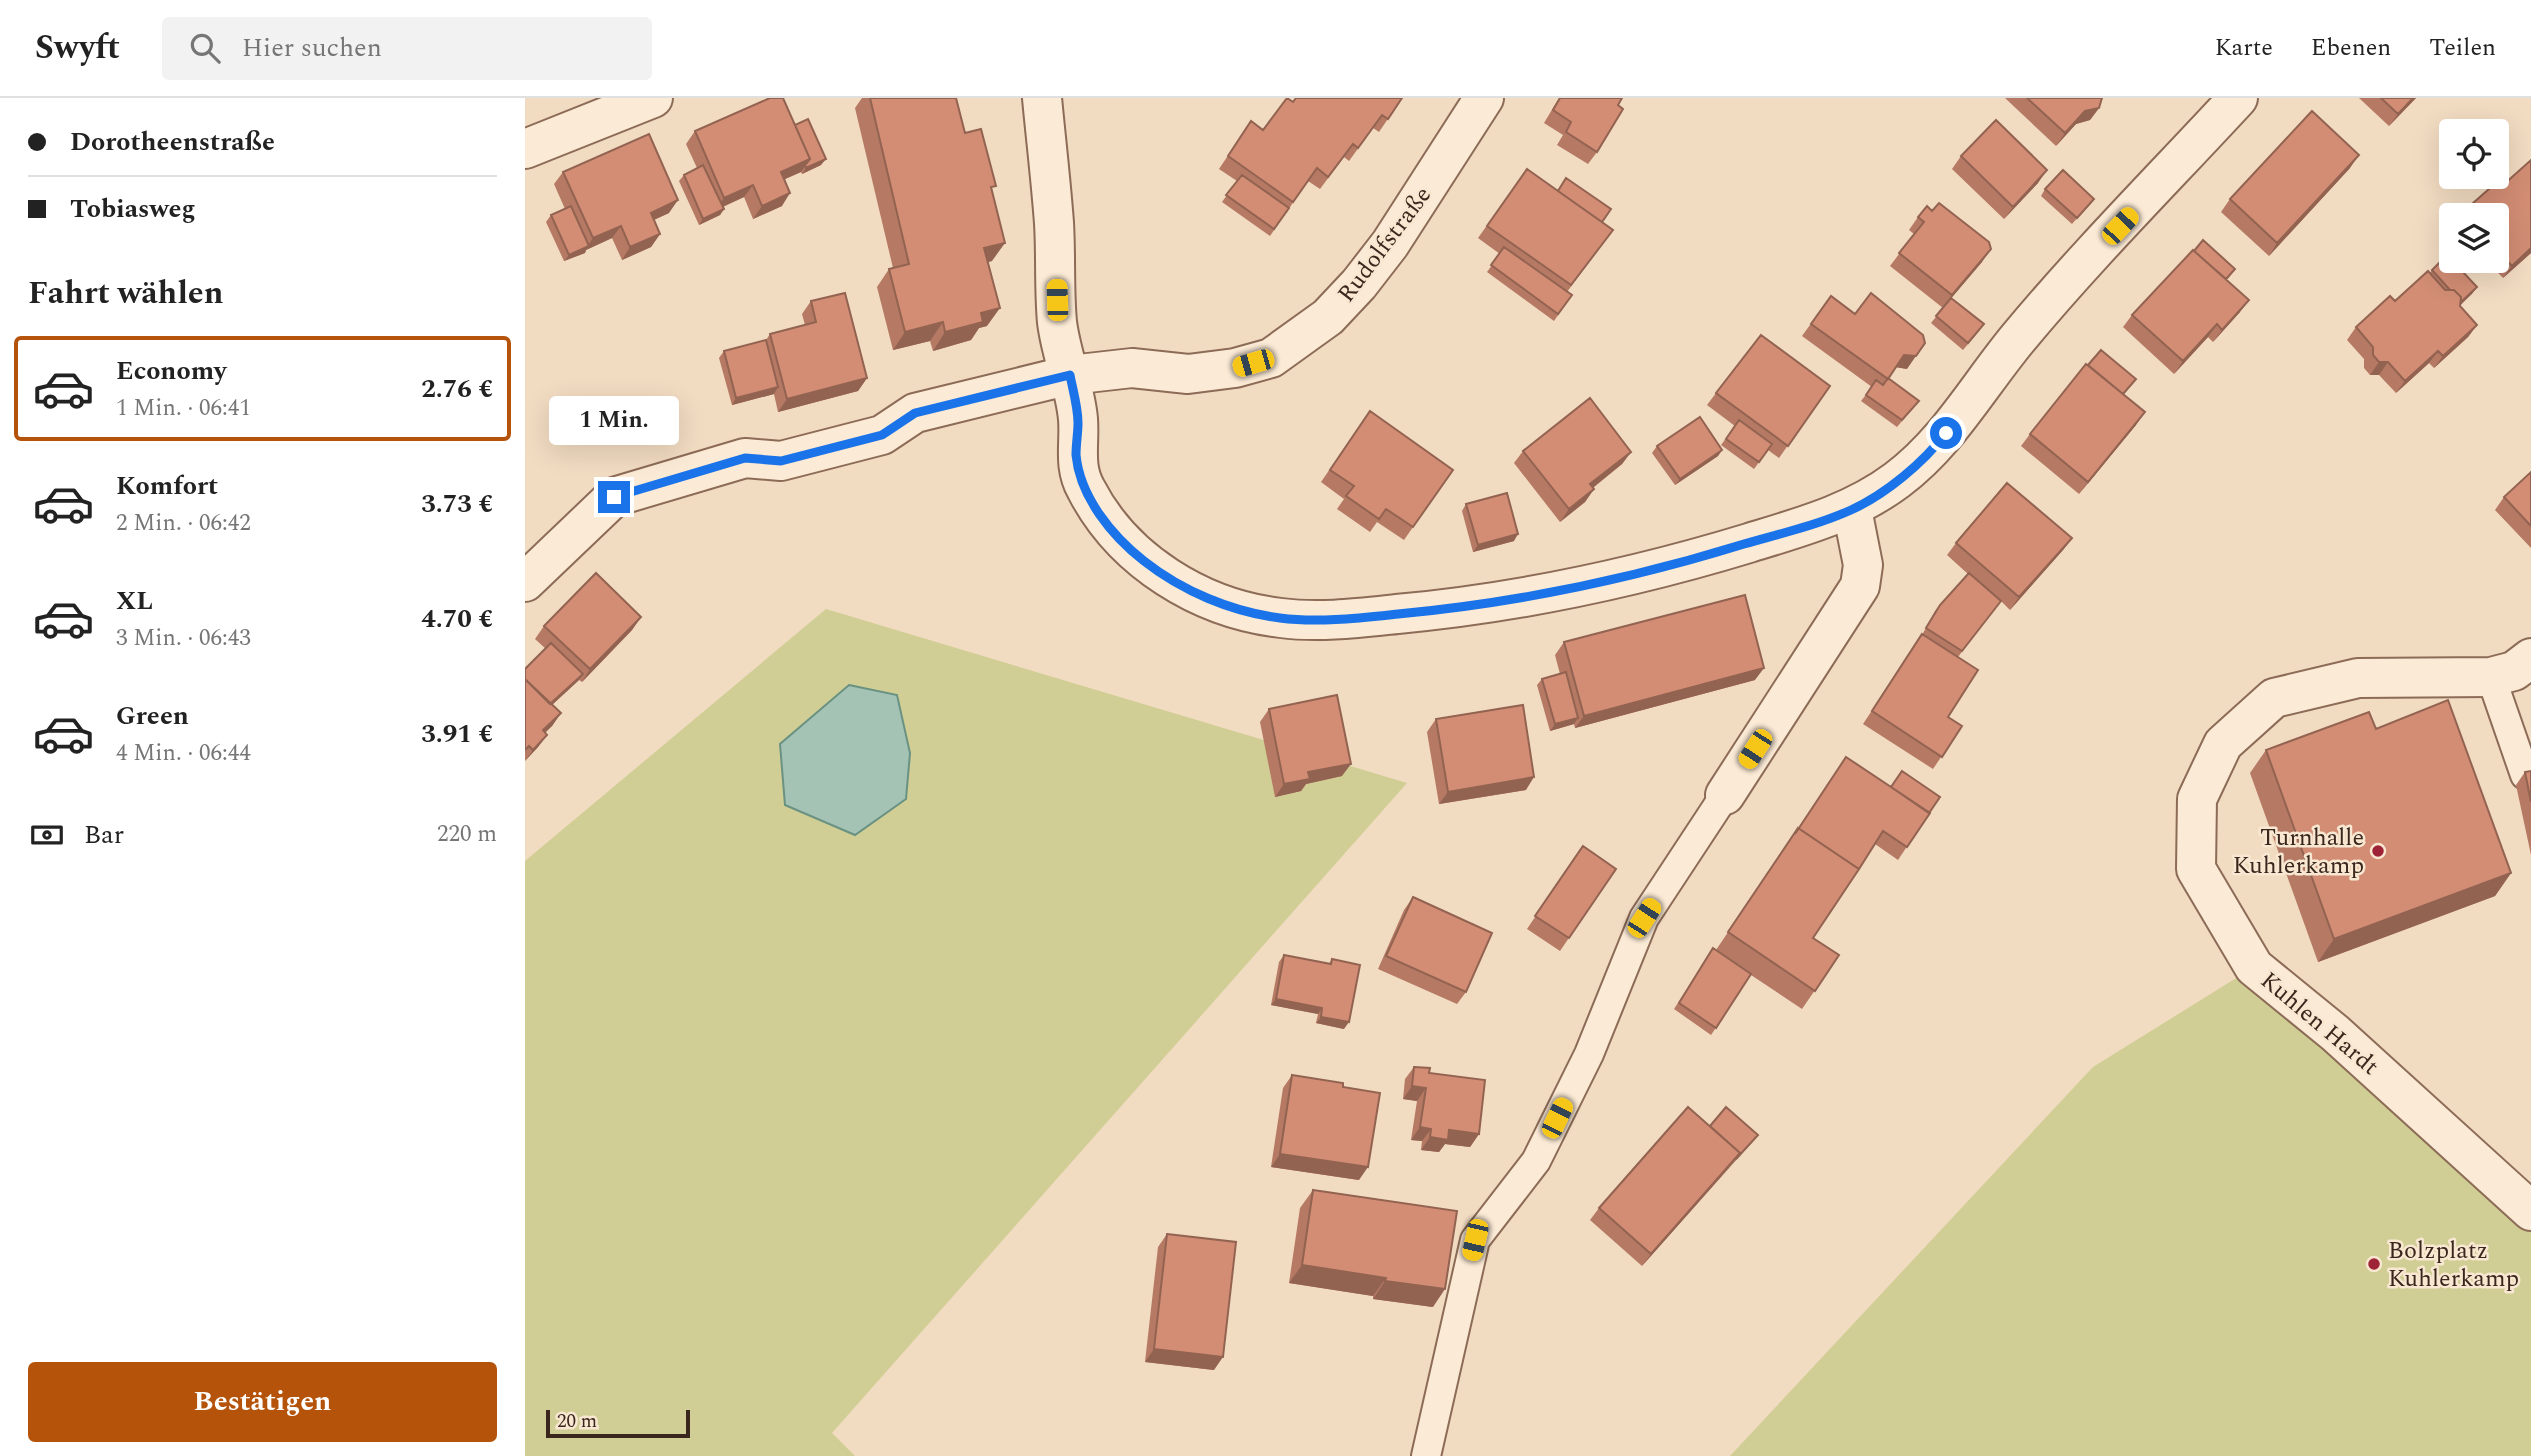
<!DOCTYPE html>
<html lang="de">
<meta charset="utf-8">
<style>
:root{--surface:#fff;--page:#f2f2f2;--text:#222;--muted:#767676;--line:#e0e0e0;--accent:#b45309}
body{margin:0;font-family:Spectral,serif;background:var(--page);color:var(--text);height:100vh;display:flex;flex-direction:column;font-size:26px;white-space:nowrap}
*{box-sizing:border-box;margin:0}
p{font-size:23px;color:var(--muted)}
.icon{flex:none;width:38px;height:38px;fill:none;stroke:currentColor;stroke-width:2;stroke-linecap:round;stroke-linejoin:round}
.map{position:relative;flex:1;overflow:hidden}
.side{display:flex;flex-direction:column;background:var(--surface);width:525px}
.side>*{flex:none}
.guide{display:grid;align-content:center;height:154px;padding:0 28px;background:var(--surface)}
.buttons{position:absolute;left:1914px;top:21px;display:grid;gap:14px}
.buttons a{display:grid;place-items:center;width:70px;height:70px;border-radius:7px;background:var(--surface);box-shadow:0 7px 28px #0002;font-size:35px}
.scale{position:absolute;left:21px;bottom:18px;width:144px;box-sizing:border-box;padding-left:7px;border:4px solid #3a261c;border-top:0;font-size:19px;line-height:24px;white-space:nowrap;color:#3a261c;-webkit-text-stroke:5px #f8e7d1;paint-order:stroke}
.end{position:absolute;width:32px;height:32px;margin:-16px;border:9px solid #1a73e8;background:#fff;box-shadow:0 0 0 4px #fff}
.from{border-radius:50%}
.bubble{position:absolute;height:49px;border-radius:7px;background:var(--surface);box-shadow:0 7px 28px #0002;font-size:23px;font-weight:700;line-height:49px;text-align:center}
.car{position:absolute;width:21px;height:42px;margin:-21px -10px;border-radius:9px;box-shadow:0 0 5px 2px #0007;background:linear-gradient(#f5c518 24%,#345 0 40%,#f5c518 0 76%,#345 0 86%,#f5c518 0)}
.guide b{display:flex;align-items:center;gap:24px;height:66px;font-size:26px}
.guide b+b{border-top:2px solid var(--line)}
.guide i{width:18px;height:18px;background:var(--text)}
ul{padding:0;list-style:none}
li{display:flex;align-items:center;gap:21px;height:105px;margin:0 14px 10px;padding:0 14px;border:4px solid transparent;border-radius:7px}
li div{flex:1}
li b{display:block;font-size:26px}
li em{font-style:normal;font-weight:700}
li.on{border-color:var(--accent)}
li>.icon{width:63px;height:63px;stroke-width:1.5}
h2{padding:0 28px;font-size:32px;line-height:84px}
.pay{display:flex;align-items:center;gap:18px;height:77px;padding:0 28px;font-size:26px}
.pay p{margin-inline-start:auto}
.cta{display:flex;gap:14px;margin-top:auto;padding:14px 28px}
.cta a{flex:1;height:80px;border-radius:7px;background:var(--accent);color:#fff;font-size:28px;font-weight:700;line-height:80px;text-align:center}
header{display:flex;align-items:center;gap:42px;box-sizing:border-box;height:98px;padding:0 35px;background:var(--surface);border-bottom:2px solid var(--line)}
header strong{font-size:33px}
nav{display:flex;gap:38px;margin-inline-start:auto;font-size:24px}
.search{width:490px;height:63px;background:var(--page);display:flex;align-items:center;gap:18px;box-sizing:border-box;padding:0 24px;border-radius:7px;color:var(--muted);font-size:26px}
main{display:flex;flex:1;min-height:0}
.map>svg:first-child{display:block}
.green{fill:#d0ce94}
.water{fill:#a4c3b5;stroke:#6a9282;stroke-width:2}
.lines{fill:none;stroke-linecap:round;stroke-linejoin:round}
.service-casing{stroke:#8c6b57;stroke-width:32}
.minor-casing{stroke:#8c6b57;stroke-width:42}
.service{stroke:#fbead5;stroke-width:28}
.minor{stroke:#fbead5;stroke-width:38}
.wall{fill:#b57964}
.shaded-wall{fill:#936351}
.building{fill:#d28d74;stroke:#936351;stroke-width:2}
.route{stroke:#1a73e8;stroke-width:9}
.poi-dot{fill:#9f2336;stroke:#f8e7d1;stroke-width:2.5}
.labels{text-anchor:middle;stroke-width:5;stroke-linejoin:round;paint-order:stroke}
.street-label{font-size:24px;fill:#3a261c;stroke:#f8e7d1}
.poi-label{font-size:24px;fill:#3a261c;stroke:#f8e7d1;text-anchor:end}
</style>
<header>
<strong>Swyft</strong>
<div class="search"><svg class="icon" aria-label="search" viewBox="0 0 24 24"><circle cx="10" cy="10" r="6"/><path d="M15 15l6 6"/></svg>Hier suchen</div>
<nav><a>Karte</a><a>Ebenen</a><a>Teilen</a></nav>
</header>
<main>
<section class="side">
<div class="guide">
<b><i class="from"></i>Dorotheenstraße</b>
<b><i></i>Tobiasweg</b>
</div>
<h2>Fahrt wählen</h2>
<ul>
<li class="on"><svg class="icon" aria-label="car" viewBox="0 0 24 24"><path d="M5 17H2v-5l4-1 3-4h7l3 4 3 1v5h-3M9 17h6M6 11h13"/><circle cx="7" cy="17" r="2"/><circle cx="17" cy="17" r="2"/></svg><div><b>Economy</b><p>1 Min. · 06:41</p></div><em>2.76 €</em></li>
<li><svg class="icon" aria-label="car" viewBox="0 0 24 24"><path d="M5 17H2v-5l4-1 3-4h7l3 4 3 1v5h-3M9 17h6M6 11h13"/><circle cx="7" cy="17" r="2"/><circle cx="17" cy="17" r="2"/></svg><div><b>Komfort</b><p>2 Min. · 06:42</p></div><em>3.73 €</em></li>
<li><svg class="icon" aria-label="car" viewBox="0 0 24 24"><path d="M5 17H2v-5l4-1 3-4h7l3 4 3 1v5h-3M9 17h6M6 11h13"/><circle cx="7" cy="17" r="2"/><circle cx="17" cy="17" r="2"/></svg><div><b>XL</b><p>3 Min. · 06:43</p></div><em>4.70 €</em></li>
<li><svg class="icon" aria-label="car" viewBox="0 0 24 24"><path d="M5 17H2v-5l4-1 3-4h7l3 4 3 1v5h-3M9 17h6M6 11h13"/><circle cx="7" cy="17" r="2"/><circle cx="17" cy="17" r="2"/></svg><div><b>Green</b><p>4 Min. · 06:44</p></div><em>3.91 €</em></li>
</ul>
<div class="pay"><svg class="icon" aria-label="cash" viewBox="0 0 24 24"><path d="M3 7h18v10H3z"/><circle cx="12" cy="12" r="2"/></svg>Bar<p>220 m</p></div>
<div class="cta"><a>Bestätigen</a></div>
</section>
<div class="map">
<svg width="2006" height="1358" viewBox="0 0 2006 1358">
<rect width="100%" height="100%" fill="#f1dbc1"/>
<path class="green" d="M301,511L882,685L307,1335L330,1358H0V763Z
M1729,869L2006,1113V1358H1205L1568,969Z"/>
<path class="water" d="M324,587L372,597L385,655L381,701L330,737L260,707L255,646Z"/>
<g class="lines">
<g class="service-casing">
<path id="service" d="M1966,579L2000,677
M901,1358L950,1142L1011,1063L1064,956L1119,820L1200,697"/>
</g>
<g class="minor-casing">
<path id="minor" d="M517,0C521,42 526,84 529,125C531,158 529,192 532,224C536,257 550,288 553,321C555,346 548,368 561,391C598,463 676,511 756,520C794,525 834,520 872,516C992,505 1109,480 1224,445C1276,429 1328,415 1372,382C1423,344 1454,287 1494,239C1563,156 1640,79 1713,0
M0,51L128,0
M0,484L89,399L220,360L256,363L357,337L390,315L545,277L607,270L663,276L710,270L746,260L803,219L834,186L865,146L959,0
M2006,560L1989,573L1966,579L1833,580L1749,600L1698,646L1672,701L1671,771L1729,869L1810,935L2006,1113
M1200,697L1335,488L1338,467L1327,411"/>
</g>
<use href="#service" class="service"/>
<use href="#minor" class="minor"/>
</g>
<path class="wall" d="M337,0H431L440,35L467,94V163L463,164L462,228L454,230L446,242L408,253L405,243L368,252L352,189L364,171L368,170L330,10Z
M877,0L854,34L848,30L824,63L819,59L795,91L783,83L745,138L697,104L712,83L694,71L726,23L738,32L768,4Z
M1034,0H1097L1093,7L1072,54L1063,66L1032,47L1038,37L1019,25Z
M1480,0H1577L1574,10L1565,22L1551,26L1531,48Z
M1834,0H1891L1864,28Z
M270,27L296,67L277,76L276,74L259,81L257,108L228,121L219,99L198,109L199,111L195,117L174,127L154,83L159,77L172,70L161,46L170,33Z
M1436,58L1513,85L1479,121L1427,71Z
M2006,62V155L1978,180L1962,163H1972V117H1936L1938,114L1977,88Z
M1825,70L1744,158L1696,114L1705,101Z
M1002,71L1088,132L1042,194L1047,197L1029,223L962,174L975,156L953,140Z
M38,74L144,115L129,122L135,136L126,149L97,162L87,140L61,152L60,155L39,163L21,124L26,117L40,111L29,86Z
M1520,91L1569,101L1547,126L1516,98Z
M1407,113L1457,164L1426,200L1454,233L1438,252L1406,225L1418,210L1365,168L1389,136L1384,132L1393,119Z
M1710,171L1702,182L1715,214L1688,244L1683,239L1649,276L1598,229L1607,217Z
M1907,172L1952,189L1935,208L1952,227L1943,239L1909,270L1904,265L1871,295L1854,277H1845L1839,270V261L1822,242L1831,229L1870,203L1905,175Z
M1306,198L1382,271L1371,269L1363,281L1389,309L1372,329L1336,303L1347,289L1277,238Z
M286,203L342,280L333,293L253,314L249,296L207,307L194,260L199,253L241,242L245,236L280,227L277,216Z
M1305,288L1254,360L1243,352L1229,371L1196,347L1210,328L1182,307L1191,295Z
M1598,297L1611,327L1554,396L1496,348L1505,336Z
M845,313L928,372L879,442L852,424L845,434L812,411L819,401L796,384Z
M1132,348L1197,352L1193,358L1150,387L1127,355Z
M998,353L1106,354L1097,366L1068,390L1069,391L1060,404L1035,424L989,365Z
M2006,374V450L1970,412L1979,399Z
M941,406L989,443L948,454L937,413Z
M1547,440L1538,452L1485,512L1476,503L1433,559L1423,619L1437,628L1408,671L1338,626L1397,537L1410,513L1443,476L1422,457L1431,445Z
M116,519L107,532L57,584L54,582L27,607L36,615L27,628L20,634L22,637L13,649L0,663V571L21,551L10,541L19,528Z
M1039,544L1230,582L1050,630L1049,626L1025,633L1012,587L1017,581L1035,576L1030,557Z
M744,611L817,678L781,686L776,693L750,699L735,624Z
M911,621L1001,692L914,706L902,634Z
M1851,631L1986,775L1970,798L1793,864L1725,675L1741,652Z
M1321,659L1366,689L1415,699L1373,762L1350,746L1288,840L1314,857L1277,911L1226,877L1186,937L1149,911L1184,857L1191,852Z
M2006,673V757L1991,687L2000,674Z
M1058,748L1091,771L1035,853L1002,831Z
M888,799L941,894L932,906L853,871L879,812Z
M759,857L804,866L807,861L819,931L791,925L793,916L746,907L754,864Z
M889,969L904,975L954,1036L945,1049L920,1046L914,1054L896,1052L897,1043L886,1042L892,1003L878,1001L880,981Z
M767,977L818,989L834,1082L746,1069L758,990Z
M1185,1028L1233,1037L1117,1168L1065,1122L1074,1110Z
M788,1092L908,1209L848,1201V1198L764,1185L775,1110Z
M642,1136L689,1272L620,1264L633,1149Z"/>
<path class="shaded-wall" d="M1888,0H1891L1864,28L1873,16Z
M1574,10L1565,22L1551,26L1531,48L1540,35L1560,13Z
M1834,57L1825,70L1744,158L1752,145Z
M285,61L276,74L247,87L256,74Z
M301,61L296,67L277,76L281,70Z
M1522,72L1513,85L1479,121L1488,109Z
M228,87L219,99L190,112L199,100Z
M265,95L257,108L228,121L237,108Z
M153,102L144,115L117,127L126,115Z
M199,111L195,117L174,127L178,121Z
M96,128L87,140L61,152L60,155L39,163L44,157L62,149L68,140Z
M135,136L126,149L97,162L105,149Z
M480,145L467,163L446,168L459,150Z
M2006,150V155L1978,180L1987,168Z
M1466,151L1457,164L1418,210L1427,197Z
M1952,189L1947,196L1932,210L1936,204Z
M1724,202L1715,214L1688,244L1697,232Z
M475,210L462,228L454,230L446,242L408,253L420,234L456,215Z
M418,224L405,243L368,252L380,234Z
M1692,226L1683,239L1649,276L1658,263Z
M1952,227L1943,239L1909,270L1918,258Z
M1400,245L1382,271L1370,269L1379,257Z
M1913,253L1904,265L1871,295L1880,283Z
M1854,264H1863L1854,277H1845Z
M342,280L333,293L253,314L262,301Z
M253,289L249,296L207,307L211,300Z
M1620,314L1611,327L1554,396L1563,384Z
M1197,352L1193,358L1150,387L1155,381Z
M1106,354L1097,366L1056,399L1065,386Z
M1069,391L1060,404L1035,424L1044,411Z
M993,436L989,443L948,454L953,447Z
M1547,440L1538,452L1485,512L1494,499Z
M116,519L107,532L57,584L65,571Z
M1239,570L1230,582L1050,630L1059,618Z
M58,576L53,583L16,617L20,610Z
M36,615L27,628L10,645L18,632Z
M1053,620L1049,626L1025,633L1030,626Z
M22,637L13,649L0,663L8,652Z
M826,666L817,678L781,686L776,693L750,699L759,686L783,674Z
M1009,679L1001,692L914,706L923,694Z
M1986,775L1970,798L1793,864L1809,841Z
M751,901L797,910L793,916L746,907Z
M796,919L824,924L819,931L791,925Z
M887,988L901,990L892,1003L878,1001Z
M895,1029L906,1031L897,1043L886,1042Z
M924,1032L954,1036L945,1049L920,1046L914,1054L896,1052L905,1039Z
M1233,1037L1228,1043L1117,1168L1126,1156Z
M755,1056L843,1069L834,1082L746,1069Z
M777,1167L861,1180L848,1198L764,1185Z
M860,1183L920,1191L908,1209L848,1201Z
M629,1251L698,1259L689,1272L620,1264Z"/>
<path class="building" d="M245,0H258L285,61L256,74L265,95L237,108L228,87L199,100L170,33Z
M345,0H431L440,35L456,31L471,88L466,89L480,145L459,150L475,210L456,215L458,224L420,234L418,224L380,234L364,171L384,166Z
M762,0L768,4L771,0H877L863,21L857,17L833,50L828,46L803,79L792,70L768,104L703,58L726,23L738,32Z
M1035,0H1097L1093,7L1098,11L1072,54L1041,34L1046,24L1028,12Z
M1502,0H1577L1574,10L1560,13L1540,35Z
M1856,0H1888L1873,16Z
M1787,13L1834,57L1752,145L1705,101Z
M283,21L301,61L281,70L280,67L285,61L270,27Z
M1471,22L1522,72L1488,109L1436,58Z
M124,36L153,102L126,115L135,136L105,149L96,128L68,140L38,74Z
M2006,62V150L1987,168L1972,152V117H1940L1938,114L1973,83L1977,88Z
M178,67L199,111L178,121L159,77Z
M1002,71L1088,132L1046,187L962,128Z
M1538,72L1569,101L1552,120L1520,91Z
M717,77L764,110L749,131L701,97Z
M1041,80L1086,111L1077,124L1033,93Z
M1414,105L1464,144L1466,151L1427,197L1374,155L1399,124L1393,119L1402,108L1407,113Z
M46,108L64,148L44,157L26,117Z
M1678,142L1710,171L1701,181L1669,153Z
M979,149L1047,197L1033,216L966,167Z
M1668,152L1724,202L1697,232L1692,226L1658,263L1607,217Z
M1922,157L1952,189L1936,204V199L1929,192H1925L1907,172Z
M1903,173L1920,192H1929L1936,199L1935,208L1952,227L1918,258L1913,253L1880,283L1863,264H1854L1848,257V249L1831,229L1865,198L1870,203Z
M320,195L342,280L262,301L245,236L291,224L286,203Z
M1346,195L1398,237L1400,245L1391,258L1379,257L1363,281L1286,226L1306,198L1330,216Z
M1426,200L1459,226L1443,245L1411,218Z
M1236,237L1305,288L1263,348L1191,295Z
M241,242L253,289L211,300L199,253Z
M1576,252L1611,281L1598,296L1563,267Z
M1561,266L1620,314L1563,384L1505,336Z
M1363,280L1394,303L1377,322L1341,297L1351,282L1358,287Z
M1065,300L1106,354L1065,386L1069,391L1044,411L998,353Z
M845,313L928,372L888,429L861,411L854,421L821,398L829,388L805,372Z
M1175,319L1197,352L1155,381L1132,348Z
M1214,322L1247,346L1234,364L1201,341Z
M2006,374V428L1979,399Z
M1482,385L1547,440L1494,499L1431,445Z
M982,395L993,436L953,447L941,406Z
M71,475L116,519L65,571L19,528Z
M1444,475L1476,503L1437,553L1401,530L1415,507Z
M1220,497L1239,570L1059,618L1039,544Z
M1397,536L1453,572L1423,619L1437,628L1417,659L1347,613Z
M26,545L58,576L25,606L0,581V571Z
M1041,574L1053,620L1030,626L1017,581Z
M0,581L36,615L18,632L22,637L8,652L4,648L0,652Z
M812,597L826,666L783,674L785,681L759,686L744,611Z
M1923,602L1986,775L1809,841L1741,652L1844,614L1851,631Z
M998,607L1009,679L923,694L911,621Z
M1321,659L1405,715L1382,749L1358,733L1334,771L1273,730L1270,736Z
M1377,673L1415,699L1404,715L1366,689Z
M2006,673V704L2000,674Z
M1273,730L1334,771L1288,840L1314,857L1290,893L1203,834Z
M1058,748L1091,771L1044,840L1010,818Z
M888,799L967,835L941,894L861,858Z
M1188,850L1226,876L1191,930L1154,905Z
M759,857L806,866L807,861L835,867L824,924L796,919L797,910L751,901Z
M889,969L905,970L904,975L960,982L954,1036L924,1032L923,1042L905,1039L906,1031L895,1029L901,990L887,988Z
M767,977L818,985V989L855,995L843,1069L755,1056Z
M1163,1009L1215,1055L1126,1156L1074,1110Z
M1201,1009L1233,1037L1211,1061L1215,1055L1185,1028Z
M788,1092L932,1113L920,1191L860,1183L861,1180L777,1167Z
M642,1136L711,1144L698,1259L629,1251Z"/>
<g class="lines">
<path class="route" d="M89,399L220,360L256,363L357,337L390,315L545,277C548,293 553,309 553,325C553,335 551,346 551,357C555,399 587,438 619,463C657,493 707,514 755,520C793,525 835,520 873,516C991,505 1106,481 1219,446C1254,436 1293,427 1326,412C1361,396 1398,365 1421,335"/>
</g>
<g class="poi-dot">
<circle cx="1853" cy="753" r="7"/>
<circle cx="1849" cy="1166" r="7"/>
</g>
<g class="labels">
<g class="street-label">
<text transform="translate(859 146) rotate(-53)" y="8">Rudolfstraße</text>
<text transform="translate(1795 925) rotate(40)" y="8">Kuhlen Hardt</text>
</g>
<g class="poi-label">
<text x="1839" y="747">Turnhalle<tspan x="1839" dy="28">Kuhlerkamp</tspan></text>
<text x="1863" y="1160" text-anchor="start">Bolzplatz<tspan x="1863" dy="28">Kuhlerkamp</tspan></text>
</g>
</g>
</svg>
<div class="buttons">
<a><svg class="icon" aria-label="locate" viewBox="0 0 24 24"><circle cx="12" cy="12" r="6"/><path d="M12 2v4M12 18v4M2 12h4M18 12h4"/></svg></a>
<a><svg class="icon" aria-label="layers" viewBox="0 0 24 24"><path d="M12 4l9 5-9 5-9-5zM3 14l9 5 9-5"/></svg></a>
</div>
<div class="scale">20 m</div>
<i class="end from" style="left:1421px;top:335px"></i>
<i class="end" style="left:89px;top:399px"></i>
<div class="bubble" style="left:24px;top:298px;width:130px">1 Min.</div>
<i class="car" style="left:1595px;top:128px;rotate:43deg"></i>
<i class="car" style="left:532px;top:202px;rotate:358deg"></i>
<i class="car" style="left:728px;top:265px;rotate:254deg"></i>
<i class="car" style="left:1230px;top:651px;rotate:213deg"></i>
<i class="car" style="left:1119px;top:820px;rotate:33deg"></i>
<i class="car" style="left:1032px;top:1020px;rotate:26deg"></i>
<i class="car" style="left:950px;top:1142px;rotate:193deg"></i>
</div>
</main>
